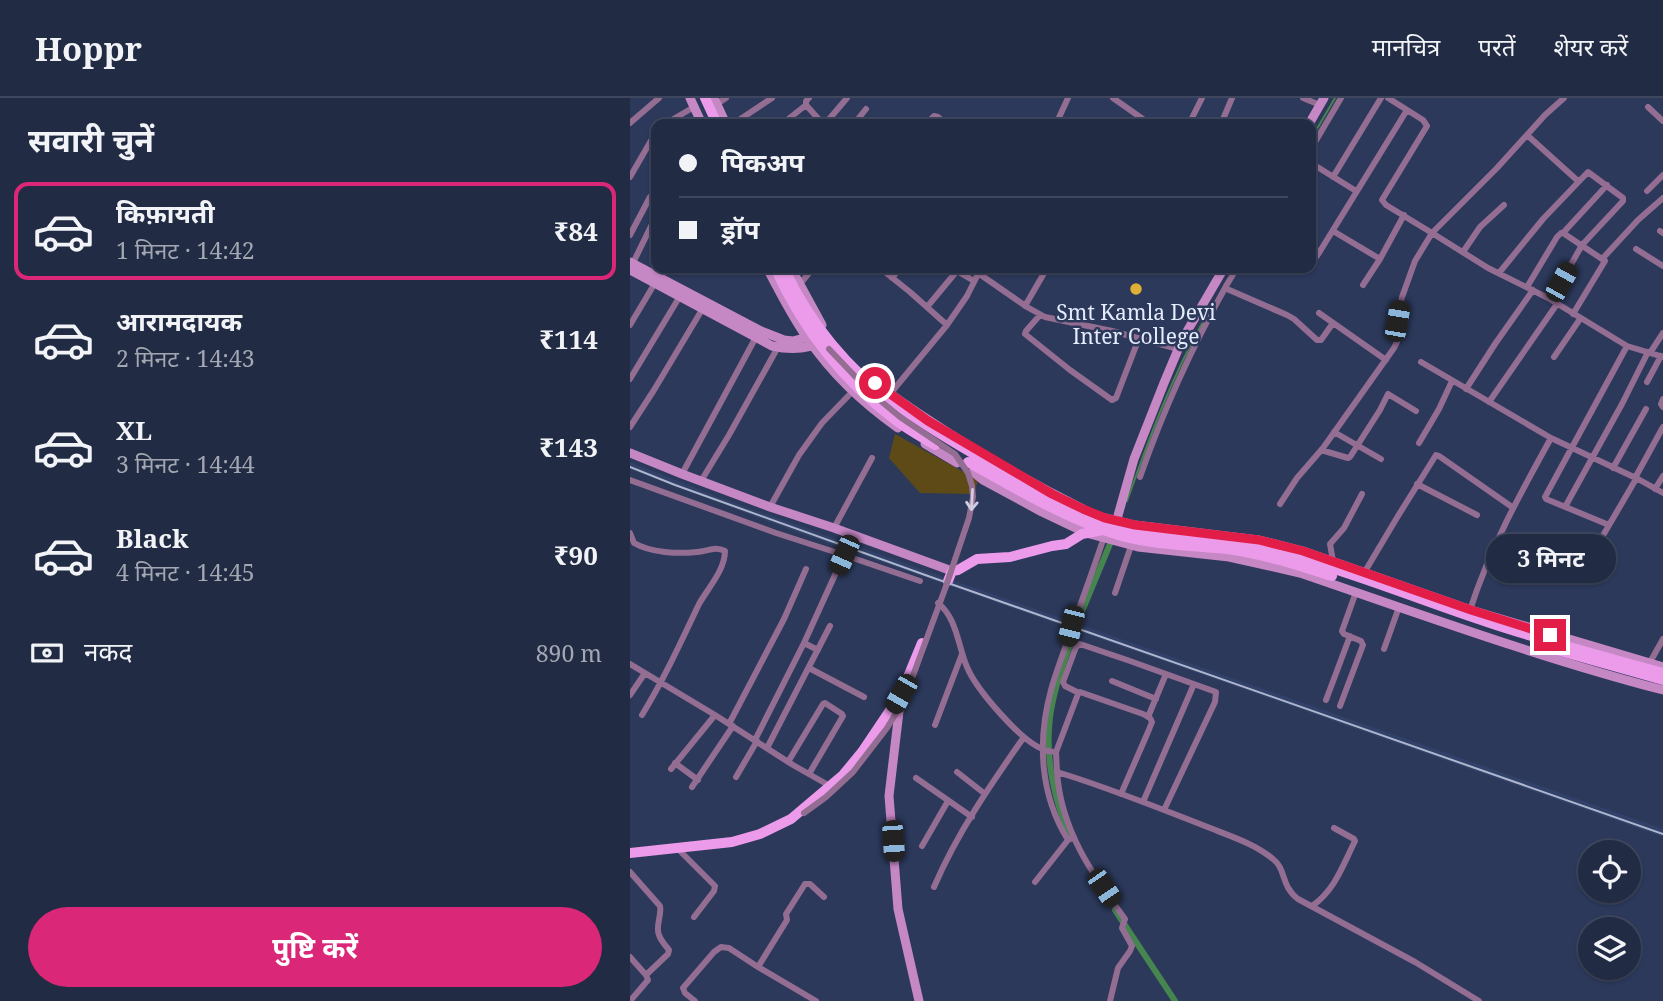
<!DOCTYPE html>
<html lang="hi">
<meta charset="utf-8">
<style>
:root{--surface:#212b44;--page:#2d374f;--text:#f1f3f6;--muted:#a2a7b2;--line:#3e475d;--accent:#db2777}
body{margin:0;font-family:"Noto Serif","Noto Sans Devanagari",serif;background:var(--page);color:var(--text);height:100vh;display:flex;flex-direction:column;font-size:26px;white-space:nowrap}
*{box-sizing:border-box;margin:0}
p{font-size:23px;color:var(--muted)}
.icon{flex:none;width:38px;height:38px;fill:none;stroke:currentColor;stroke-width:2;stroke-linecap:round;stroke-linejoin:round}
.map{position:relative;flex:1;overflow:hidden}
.drawer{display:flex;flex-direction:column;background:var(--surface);width:630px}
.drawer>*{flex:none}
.top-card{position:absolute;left:21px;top:21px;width:665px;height:154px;border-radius:14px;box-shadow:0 2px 5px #0004,0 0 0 2px var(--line);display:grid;align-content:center;height:154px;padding:0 28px;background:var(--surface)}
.buttons{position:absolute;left:948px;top:742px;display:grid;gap:14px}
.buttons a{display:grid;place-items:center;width:63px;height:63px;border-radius:50%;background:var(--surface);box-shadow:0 2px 5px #0004,0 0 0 2px var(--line);font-size:35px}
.end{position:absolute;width:32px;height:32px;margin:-16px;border:9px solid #e11d48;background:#fff;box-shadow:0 0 0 4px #fff}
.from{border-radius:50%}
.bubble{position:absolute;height:49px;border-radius:24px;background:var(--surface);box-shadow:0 2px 5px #0004,0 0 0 2px var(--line);font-size:23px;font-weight:700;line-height:49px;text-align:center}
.car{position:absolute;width:21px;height:42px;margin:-21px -10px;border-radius:9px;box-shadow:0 0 5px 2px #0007;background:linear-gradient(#222 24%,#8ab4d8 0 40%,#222 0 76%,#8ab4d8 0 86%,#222 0)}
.top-card b{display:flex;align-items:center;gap:24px;height:66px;font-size:26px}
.top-card b+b{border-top:2px solid var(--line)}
.top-card i{width:18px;height:18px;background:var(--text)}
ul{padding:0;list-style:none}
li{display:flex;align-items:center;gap:21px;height:98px;margin:0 14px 10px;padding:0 14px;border:4px solid transparent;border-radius:14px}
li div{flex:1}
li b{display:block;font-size:26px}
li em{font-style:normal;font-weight:700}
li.selected{border-color:var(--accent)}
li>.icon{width:63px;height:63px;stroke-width:1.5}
h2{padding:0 28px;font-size:32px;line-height:84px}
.pay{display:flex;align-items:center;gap:18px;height:77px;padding:0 28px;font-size:26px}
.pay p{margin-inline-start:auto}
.button{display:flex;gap:14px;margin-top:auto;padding:14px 28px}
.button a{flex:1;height:80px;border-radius:42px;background:var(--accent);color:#fff;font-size:28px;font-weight:700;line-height:80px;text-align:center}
header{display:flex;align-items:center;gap:42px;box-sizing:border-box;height:98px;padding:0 35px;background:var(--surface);border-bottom:2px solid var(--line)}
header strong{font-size:33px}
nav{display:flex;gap:38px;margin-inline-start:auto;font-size:24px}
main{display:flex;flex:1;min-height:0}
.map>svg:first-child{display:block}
.built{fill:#324169}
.green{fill:#5d4a16}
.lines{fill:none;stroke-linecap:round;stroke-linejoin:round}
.stream{stroke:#46854f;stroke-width:2}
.canal{stroke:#46854f;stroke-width:6}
.street{stroke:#946d93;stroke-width:6}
.secondary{stroke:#c687c5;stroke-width:9}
.primary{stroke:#ec9beb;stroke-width:10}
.rail{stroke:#adb6cc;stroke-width:2}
.street-bridge{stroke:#946d93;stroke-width:6}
.oneway{stroke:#d0cce2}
.route{stroke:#e11d48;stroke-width:9}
.poi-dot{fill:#dfb033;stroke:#2c395b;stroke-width:2.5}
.labels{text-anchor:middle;stroke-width:5;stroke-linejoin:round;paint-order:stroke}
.poi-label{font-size:21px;fill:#e4ebfc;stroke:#2c395b}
</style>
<header>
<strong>Hoppr</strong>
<nav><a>मानचित्र</a><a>परतें</a><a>शेयर करें</a></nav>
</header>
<main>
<section class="drawer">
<h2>सवारी चुनें</h2>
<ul>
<li class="selected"><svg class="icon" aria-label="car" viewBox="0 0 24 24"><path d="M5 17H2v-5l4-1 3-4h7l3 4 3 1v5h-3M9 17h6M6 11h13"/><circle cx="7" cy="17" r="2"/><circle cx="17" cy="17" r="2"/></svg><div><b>किफ़ायती</b><p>1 मिनट · 14:42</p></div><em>₹84</em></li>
<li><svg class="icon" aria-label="car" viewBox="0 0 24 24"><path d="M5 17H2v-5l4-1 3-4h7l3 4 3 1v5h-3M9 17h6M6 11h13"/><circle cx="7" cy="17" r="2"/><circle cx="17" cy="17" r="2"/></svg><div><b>आरामदायक</b><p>2 मिनट · 14:43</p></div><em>₹114</em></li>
<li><svg class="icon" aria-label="car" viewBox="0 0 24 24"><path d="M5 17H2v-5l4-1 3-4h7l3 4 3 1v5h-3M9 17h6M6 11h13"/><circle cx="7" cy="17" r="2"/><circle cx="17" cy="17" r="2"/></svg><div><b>XL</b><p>3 मिनट · 14:44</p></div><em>₹143</em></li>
<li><svg class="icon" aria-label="car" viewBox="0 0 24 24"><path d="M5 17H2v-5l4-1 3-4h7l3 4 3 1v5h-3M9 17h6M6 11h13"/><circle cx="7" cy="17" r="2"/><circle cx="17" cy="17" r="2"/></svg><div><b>Black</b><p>4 मिनट · 14:45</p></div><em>₹90</em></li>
</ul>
<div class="pay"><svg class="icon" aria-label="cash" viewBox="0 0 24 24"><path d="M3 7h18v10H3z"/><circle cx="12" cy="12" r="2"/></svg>नकद<p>890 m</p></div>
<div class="button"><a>पुष्टि करें</a></div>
</section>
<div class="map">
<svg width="1033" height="903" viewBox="0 0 1033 903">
<rect width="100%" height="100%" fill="#2c395b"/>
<path class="built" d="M0,364L91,400L305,476L1033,731V739L164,433L0,371Z"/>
<path class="green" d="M265,336L348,382L344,396L290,395L259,360Z"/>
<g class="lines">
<path class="stream" d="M681,41L705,0
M497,403C519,341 541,280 574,222"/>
<path class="canal" d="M448,523L480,446
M441,740C424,703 415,660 420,619C424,590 434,563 444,536
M485,812L545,903"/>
<path class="street" d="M483,0L520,26
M673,0L690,7
M934,0L915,17L867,70L802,135L858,170L918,200L997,248L1033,259
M87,6L96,0
M176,7L193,26
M1018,9L1033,23
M0,25L29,0
M35,26L64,9
M103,26L142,0
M152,26L176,7V3L179,0
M195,26L217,0
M224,26L236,11
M296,26L304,18L308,19L317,26
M426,26L438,0
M559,26L572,0
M591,26L602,0
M897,37L948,83
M681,51L711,0
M681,65L726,93
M0,79L26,34
M703,79L751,0
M1017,93L1033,77
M703,133L750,161
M1030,133L1033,135
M933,135L977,87
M0,137L20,99
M1006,151L1033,168
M833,154L850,129L874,107
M687,158L777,12
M973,160L1008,122L1033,100
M3,165L26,118
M250,170L280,194L317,227
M607,170L596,188L595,190L597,191L657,217L664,221L687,242H691L703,225
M348,175L397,209L415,219L482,233L548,251
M869,175L913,121L958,74L993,100V103L952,147L921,202
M262,180L270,170
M170,186L183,170
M733,187L750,161L774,117
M897,189L927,139L931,135H933L975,163L943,216
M395,208L417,170
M297,209L326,174L327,173L344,183
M689,215L756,262
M410,217L396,233L395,236L440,272L482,302L486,300L509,240
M0,227L25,185L37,170
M1020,255L1033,235
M924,259L950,221
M791,264L921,340
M0,281L50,198
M1017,284L1031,258
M836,291L865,246L903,192
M260,296L317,227L337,198L351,170
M1033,301L1031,306L1033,309
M859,304L927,206
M0,329L24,292L73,210
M704,334L751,361
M789,345L809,311L822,283
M691,352L718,360L720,359L750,312L758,296L786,313
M983,370L1016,311
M52,376L126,239
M510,379C533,313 561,251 595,190
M1005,380L1033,329
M0,382L146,435L214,457L174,545L188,552
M71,383L99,337L148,249
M787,386L847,417
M1025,391L1033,378
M650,406L667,380L693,350L764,250L767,244V223L772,199L785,163L802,135L756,107L752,102L797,28L793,22L758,0
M140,409L169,357L192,325L222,294
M935,409L992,306L1018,254
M979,427L916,401L915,399L997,248
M204,430L242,360
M0,435L4,445C21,455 48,456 67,454C78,453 85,448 95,453C95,472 78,490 69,506C51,544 34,581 12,617
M968,446L1006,381
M214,457L290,483
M703,463L700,446L714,430L732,396
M734,475L768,418L806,357L809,358L882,409
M485,495L501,448
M308,505C327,520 328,548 337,569C346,591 392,645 415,652C416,653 425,654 426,654L427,674C477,689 526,709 575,728C597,737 624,745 643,761C657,772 650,787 668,801L785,864L849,903
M840,512C860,450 890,396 921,340L1008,381L1033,395
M754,551L769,509
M0,566L85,617
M1019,566L1033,541
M179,570L234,599
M482,583L526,601
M449,595L435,588L433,584L446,549L450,546L500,563L586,594L585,604L534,712
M0,597L15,575
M696,602L720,538
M710,608L733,547L731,543L714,536L712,533L726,494
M518,619L536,576
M99,626L154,521L176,471
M305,627L332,556
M125,642L174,545
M137,650L200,528
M426,654L448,596L450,594L513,616L520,620L522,624L518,634L491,696
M158,664L193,606L195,605L212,616L213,618L179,676
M45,665L68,682
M41,671L85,617L163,667L200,688
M327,674L355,696
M427,674C431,732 462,776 495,821L492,830L502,848L500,853L488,870L480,903
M106,679L127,643
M286,680L342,719
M62,689L103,628
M513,704L564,586
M444,739L438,742C410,697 407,643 421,592C425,577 431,562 436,547C449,510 463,473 475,436
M292,748L318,703
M47,750L85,788L84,793L64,819
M0,774L30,808C32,818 25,828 29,837C31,843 36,848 39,852L38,856L16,877L18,882L0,903
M405,784L438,742
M304,789C327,735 361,686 394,639
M682,808C705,792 713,767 725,743L724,741L704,730
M0,859L16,877
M65,903L55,895L53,890L84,854L91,849L99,850L128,869
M186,903L128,869L157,822L156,816L175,786H180L194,799"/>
<path class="secondary" d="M60,0L72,26
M84,0L96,26
M679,26L694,0
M0,164L131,233L154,242L163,243L181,238
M137,170C150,194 162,219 178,241C202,276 234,306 268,330
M161,170L192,227
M0,172L142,248C160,252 178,252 195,242
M256,293C318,337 385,377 453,411
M295,346L327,365
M0,355L52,376L140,409L204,430L322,473
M343,374L353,382L412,414L456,435L508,449L599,459L670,475C790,516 910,560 1033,592
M476,420L505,427L629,442L673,453L841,512L1033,569
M485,428L504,361L534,285L552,242L594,170
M270,605L259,698L268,811L289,903"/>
<path class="primary" d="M75,0L87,26
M145,170C172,229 212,282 264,321C277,331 291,339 305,347
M154,170C179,224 218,272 267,307C296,329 329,347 361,366C403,391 445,417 493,430C528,440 563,440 598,444C624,448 650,455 675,462C738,480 798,505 860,525C917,544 975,559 1033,575
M338,364C385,390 431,418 482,435C521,448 563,447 604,452C637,457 670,468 702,478
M318,483L322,473L328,472L347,461L380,459L422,448L436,446L452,436L473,432
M916,549L1033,582
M0,755L102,744L130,736L161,721L213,677L232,654L271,596L292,545"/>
<path class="rail" d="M0,369L45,387L298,478L1033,736"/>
<path class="street-bridge" d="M174,715L196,699L223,674L257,630L274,602L315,491L339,420L343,399L342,388L338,375L325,356L270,319L240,294L199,251"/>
</g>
<defs><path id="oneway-shaft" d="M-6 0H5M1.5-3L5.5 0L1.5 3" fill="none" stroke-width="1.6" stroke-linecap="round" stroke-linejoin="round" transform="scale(1.75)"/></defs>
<use class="oneway" href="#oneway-shaft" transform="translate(342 402) rotate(93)"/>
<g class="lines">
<path class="route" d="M245,285L298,323L383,373L422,396L453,411L475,420L505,427L629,442L673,453L841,512L920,537"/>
</g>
<circle class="poi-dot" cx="506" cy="191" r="7"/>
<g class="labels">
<g class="poi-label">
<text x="506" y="222">Smt Kamla Devi<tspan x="506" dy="24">Inter College</tspan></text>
</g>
</g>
</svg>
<div class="buttons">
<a><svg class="icon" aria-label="locate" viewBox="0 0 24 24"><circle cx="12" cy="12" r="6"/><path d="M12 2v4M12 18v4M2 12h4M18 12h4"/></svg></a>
<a><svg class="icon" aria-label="layers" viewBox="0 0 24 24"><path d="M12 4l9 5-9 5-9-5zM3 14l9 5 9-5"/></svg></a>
</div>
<i class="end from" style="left:245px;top:285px"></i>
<i class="end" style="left:920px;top:537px"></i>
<div class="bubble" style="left:856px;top:436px;width:130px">3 मिनट</div>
<i class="car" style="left:931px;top:184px;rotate:29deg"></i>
<i class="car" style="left:767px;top:223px;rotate:10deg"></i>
<i class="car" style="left:214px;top:457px;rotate:204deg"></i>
<i class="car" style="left:441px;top:528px;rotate:194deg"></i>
<i class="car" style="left:271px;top:596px;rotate:210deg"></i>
<i class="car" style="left:263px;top:743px;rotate:176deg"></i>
<i class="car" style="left:474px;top:790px;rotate:146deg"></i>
<div class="top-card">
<b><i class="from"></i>पिकअप</b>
<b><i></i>ड्रॉप</b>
</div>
</div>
</main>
